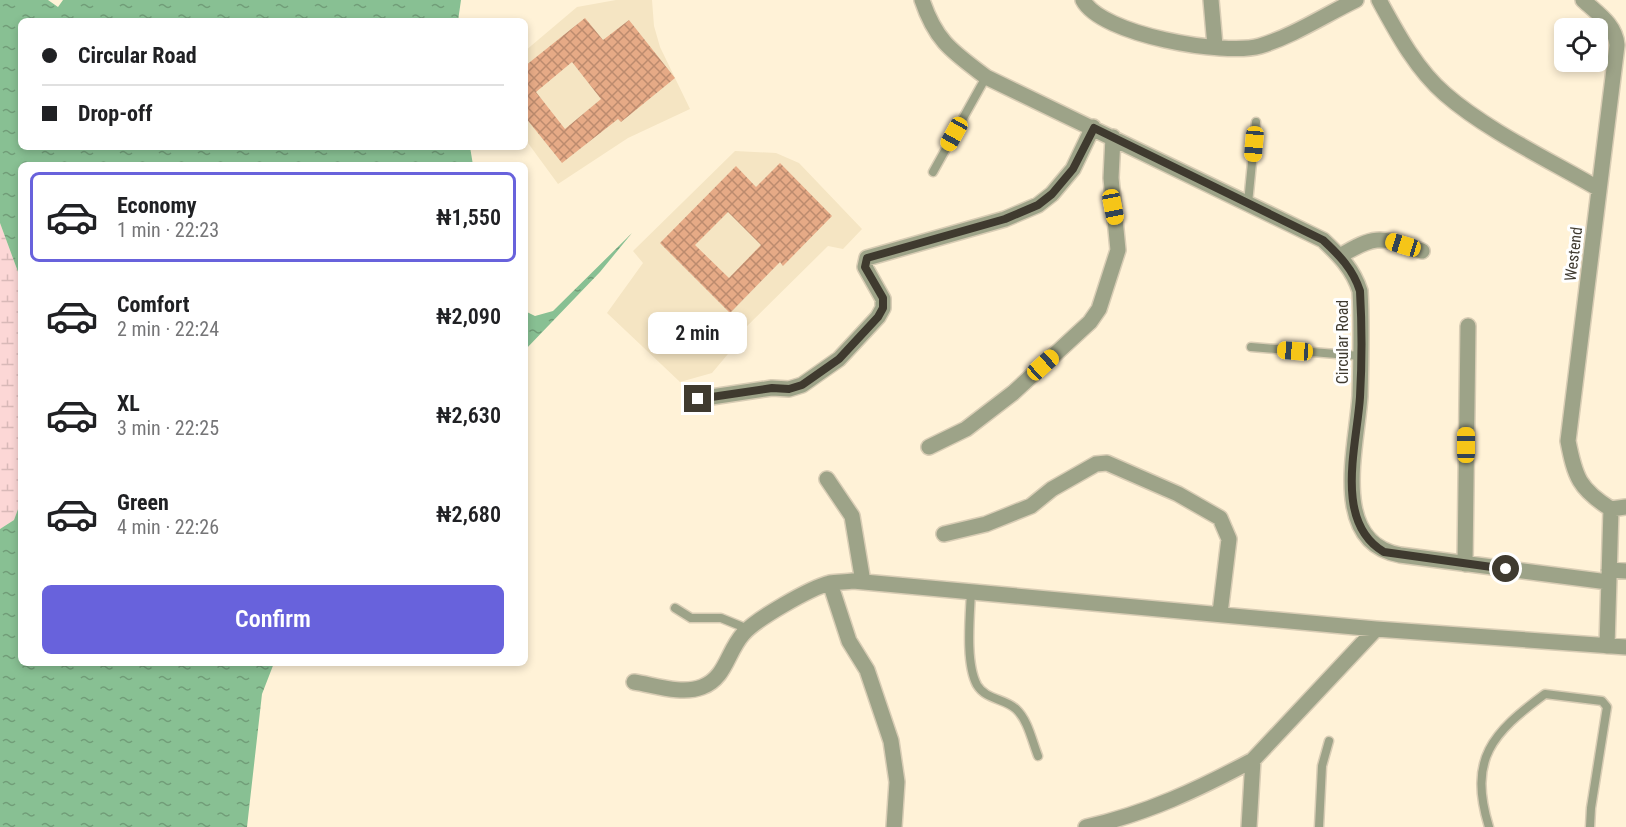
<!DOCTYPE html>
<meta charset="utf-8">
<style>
:root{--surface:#fff;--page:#f6f6f6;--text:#202124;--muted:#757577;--line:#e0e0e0;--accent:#6862dc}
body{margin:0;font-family:"Roboto Condensed",sans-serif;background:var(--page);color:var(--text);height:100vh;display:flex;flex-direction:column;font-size:22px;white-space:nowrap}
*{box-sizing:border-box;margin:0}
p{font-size:20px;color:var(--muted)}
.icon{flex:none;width:33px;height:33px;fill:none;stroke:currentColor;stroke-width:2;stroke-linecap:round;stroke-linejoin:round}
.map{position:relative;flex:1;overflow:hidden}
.details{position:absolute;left:18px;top:162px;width:510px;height:504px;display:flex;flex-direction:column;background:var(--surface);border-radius:9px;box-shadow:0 3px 9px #0003}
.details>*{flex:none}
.guide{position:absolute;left:18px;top:18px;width:510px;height:132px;border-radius:9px;box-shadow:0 3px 9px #0003;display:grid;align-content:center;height:132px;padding:0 24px;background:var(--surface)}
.controls{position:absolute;left:1554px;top:18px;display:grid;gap:12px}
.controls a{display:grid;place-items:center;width:54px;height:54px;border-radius:9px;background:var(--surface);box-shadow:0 3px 9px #0003;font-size:30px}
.end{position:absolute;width:27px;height:27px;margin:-14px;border:8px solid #3f3a2f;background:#fff;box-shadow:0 0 0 3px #fff}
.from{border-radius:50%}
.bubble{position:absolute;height:42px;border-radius:9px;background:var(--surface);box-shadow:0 3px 9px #0003;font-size:20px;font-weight:600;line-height:42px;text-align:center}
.car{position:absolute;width:18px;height:36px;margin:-18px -9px;border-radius:8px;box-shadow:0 0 4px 2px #0007;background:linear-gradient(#f5c518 24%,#345 0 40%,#f5c518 0 76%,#345 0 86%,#f5c518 0)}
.guide b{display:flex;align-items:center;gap:21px;height:57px;font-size:22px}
.guide b+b{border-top:2px solid var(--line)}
.guide i{width:15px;height:15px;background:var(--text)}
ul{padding:10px 0 0;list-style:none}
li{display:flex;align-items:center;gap:18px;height:90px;margin:0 12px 9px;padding:0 12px;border:3px solid transparent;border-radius:9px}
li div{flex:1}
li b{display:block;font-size:22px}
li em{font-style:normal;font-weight:600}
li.current{border-color:var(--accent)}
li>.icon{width:54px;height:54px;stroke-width:1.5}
.action{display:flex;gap:12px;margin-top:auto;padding:12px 24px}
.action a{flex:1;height:69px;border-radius:9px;background:var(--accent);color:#fff;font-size:24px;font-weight:600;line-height:69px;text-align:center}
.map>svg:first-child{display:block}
.built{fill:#f5e5c3}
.wetland{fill:url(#wetland-marsh)}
.water{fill:url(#water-ripples)}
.building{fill:url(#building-cross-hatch);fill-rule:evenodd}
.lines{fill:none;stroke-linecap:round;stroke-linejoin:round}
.lane-casing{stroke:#d9cdb5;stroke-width:11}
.street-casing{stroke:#d9cdb5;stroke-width:18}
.lane{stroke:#9da388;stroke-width:8}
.street{stroke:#9da388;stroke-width:15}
.route{stroke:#3f3a2f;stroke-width:8}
.labels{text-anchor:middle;stroke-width:6;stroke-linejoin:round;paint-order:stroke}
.street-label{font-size:16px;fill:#3f3a2f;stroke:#fff}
</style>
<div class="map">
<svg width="1626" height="827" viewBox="0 0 1626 827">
<defs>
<pattern id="wetland-marsh" width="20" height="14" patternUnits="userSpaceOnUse" patternTransform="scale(1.5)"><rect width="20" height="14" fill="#fcd7d6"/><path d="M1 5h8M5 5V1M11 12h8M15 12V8" fill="none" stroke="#d9b9b8"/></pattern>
<pattern id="water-ripples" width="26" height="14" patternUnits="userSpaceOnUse" patternTransform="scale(1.5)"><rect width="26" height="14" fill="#88c093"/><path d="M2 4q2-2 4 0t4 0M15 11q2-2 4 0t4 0" fill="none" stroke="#719d78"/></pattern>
<pattern id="building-cross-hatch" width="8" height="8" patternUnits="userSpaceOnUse" patternTransform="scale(1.5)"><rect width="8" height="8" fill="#e6aa86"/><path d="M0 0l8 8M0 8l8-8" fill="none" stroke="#bc8b6e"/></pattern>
</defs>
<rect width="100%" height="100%" fill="#fff2d7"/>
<path class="built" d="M616,0H652L654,26L660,47L690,109L628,138L558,184L525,139V51L577,7Z
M735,151L776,153L799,163L862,229L843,249L828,246L736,337L738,342L712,373L680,382L607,313L643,263L633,251Z"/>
<path class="wetland" d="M0,223L21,280V501L14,520L0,529Z"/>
<path class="water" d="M0,0H48L58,7L63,0H461L458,21H21V147H470L473,165H21V280L0,223Z
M632,233L600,272L525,350V311L535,316L553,311Z
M21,501V663H274L262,694L247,827H0V529L14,520Z"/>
<path class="building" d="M585,18L603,40L629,20L675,78L621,122L618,119L562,163L525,117V66ZM572,62L601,99L565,129L536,92Z
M780,163L832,216L783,266L780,262L730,313L660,243L736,166L756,187ZM728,212L761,245L729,278L695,245Z"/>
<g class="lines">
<g class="lane-casing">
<path id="lane" d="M933,172L986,77
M1248,203L1256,122
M1251,347L1360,356
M971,591C970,616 965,663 977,685C986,700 1004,698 1016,709C1028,720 1032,741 1038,756
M675,608L691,618H721L748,629
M1319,827L1322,766L1329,741
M1489,827C1468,759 1492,733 1545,694L1602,701L1607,707L1591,808L1590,827"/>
</g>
<g class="street-casing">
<path id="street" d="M922,0C936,42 953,52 986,77L1323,240C1339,255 1353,269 1360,291C1362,325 1361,361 1360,396C1357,446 1329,542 1400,555L1608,582
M1083,0C1101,35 1225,56 1260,46C1293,36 1325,15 1356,0
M1211,0L1215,46
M1379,0C1397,33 1416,69 1445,94C1486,130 1551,161 1599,189
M1583,0C1598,14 1615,24 1617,45L1568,441C1575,477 1579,489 1611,509
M1340,256C1378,233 1381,238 1422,251
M698,399L772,388L789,389L802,385L839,359L878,317L883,308V299L865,267L867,258L1005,219L1038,205L1052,194L1073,169L1093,127
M929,447L966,429L1013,393L1090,322L1099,309L1118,250L1111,178L1113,137
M827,479L852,516L863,582
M1611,509L1626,507
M944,534L986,524L1031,506L1052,489L1096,464L1107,463L1178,494L1220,518L1229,539L1220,613
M1465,564L1468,326
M1609,570L1626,571
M830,583L849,641L867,670L891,741L897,782L894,827
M1607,646L1611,509
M634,682C654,685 682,695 702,687C726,678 727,652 743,634C756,619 810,588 830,583C837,582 846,582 853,581L1376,629L1626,647
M1086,827C1146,814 1199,789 1253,760
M1249,827L1253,760L1376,629"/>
</g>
<use href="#lane" class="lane"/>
<use href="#street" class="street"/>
</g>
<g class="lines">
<path class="route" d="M698,399L772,388L789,389L802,385L839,359L878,317L883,308V298L865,267L867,258L1005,219L1038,205L1052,194L1073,169L1094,128L1323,240C1339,255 1353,269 1360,291C1362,326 1362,362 1360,397C1357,445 1333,522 1384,552L1506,569"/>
</g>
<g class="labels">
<g class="street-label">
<text transform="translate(1573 254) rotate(-83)" y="6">Westend</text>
<text transform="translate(1342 342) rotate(-90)" y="6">Circular Road</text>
</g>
</g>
</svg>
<div class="controls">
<a><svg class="icon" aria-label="locate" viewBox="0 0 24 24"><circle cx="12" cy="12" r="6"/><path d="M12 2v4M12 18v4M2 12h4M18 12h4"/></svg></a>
</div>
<i class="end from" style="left:1506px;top:569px"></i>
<i class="end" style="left:698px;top:399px"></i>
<div class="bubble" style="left:648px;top:312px;width:99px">2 min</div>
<i class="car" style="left:954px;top:134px;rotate:209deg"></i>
<i class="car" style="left:1254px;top:144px;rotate:185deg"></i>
<i class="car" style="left:1113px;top:207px;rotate:169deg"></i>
<i class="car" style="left:1403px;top:245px;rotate:287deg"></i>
<i class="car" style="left:1295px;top:351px;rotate:274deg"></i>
<i class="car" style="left:1043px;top:365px;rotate:48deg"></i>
<i class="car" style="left:1466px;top:445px;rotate:0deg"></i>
<div class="guide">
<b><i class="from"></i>Circular Road</b>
<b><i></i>Drop-off</b>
</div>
<section class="details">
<ul>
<li class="current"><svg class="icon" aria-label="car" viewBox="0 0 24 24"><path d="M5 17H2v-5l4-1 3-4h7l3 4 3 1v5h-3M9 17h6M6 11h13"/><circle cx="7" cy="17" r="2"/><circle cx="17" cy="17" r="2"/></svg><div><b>Economy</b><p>1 min · 22:23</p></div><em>₦1,550</em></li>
<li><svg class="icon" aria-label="car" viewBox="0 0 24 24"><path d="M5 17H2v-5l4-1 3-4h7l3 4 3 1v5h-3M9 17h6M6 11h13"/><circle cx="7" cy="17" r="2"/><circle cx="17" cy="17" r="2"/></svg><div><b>Comfort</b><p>2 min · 22:24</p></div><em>₦2,090</em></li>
<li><svg class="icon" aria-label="car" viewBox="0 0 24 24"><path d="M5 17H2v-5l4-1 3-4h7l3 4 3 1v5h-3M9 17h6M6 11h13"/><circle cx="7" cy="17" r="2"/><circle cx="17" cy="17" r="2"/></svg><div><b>XL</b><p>3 min · 22:25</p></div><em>₦2,630</em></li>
<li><svg class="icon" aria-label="car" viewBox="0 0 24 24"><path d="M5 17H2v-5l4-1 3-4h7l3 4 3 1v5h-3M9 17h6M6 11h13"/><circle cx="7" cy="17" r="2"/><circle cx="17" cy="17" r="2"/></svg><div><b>Green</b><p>4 min · 22:26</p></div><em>₦2,680</em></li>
</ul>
<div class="action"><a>Confirm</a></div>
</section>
</div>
